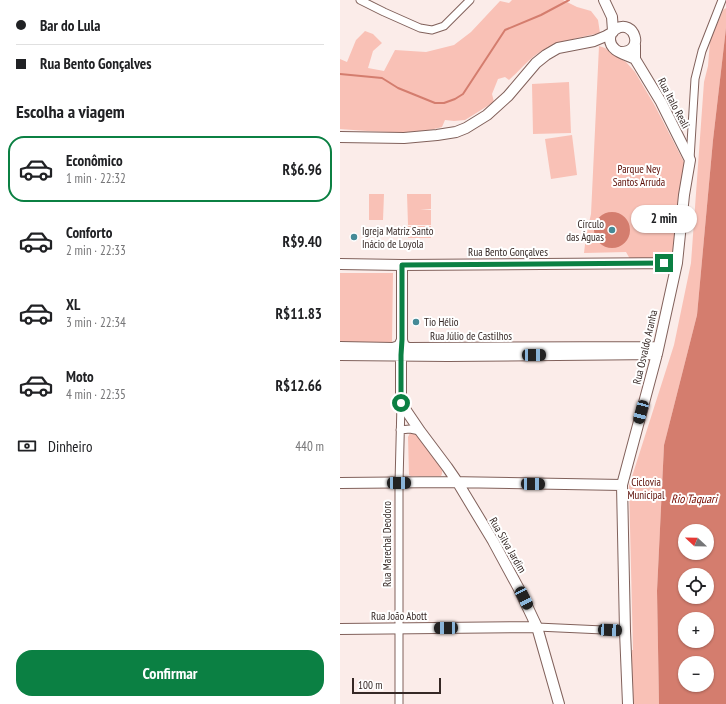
<!DOCTYPE html>
<html lang="pt">
<meta charset="utf-8">
<style>
:root{--surface:#fff;--page:#f2f2f2;--text:#202124;--muted:#757577;--line:#e0e0e0;--accent:#0b8043}
body{margin:0;font-family:"PT Sans Narrow",sans-serif;background:var(--page);color:var(--text);height:100vh;display:flex;flex-direction:column;font-size:15px;white-space:nowrap}
*{box-sizing:border-box;margin:0}
p{font-size:13px;color:var(--muted)}
.icon{flex:none;width:22px;height:22px;fill:none;stroke:currentColor;stroke-width:2;stroke-linecap:round;stroke-linejoin:round}
.map{position:relative;flex:1;overflow:hidden}
.sheet{display:flex;flex-direction:column;background:var(--surface);width:340px}
.sheet>*{flex:none}
.banner{display:grid;align-content:center;height:88px;padding:0 16px;background:var(--surface)}
.needle{width:26px;rotate:292deg}
.controls{position:absolute;left:338px;top:524px;display:grid;gap:8px}
.controls a{display:grid;place-items:center;width:36px;height:36px;border-radius:50%;background:var(--surface);box-shadow:0 1px 3px #0004;font-size:20px}
.scale{position:absolute;left:12px;bottom:10px;width:89px;box-sizing:border-box;padding-left:4px;border:2px solid #352825;border-top:0;font-size:11px;line-height:14px;white-space:nowrap;color:#352825;-webkit-text-stroke:3px #fff;paint-order:stroke}
.end{position:absolute;width:18px;height:18px;margin:-9px;border:5px solid #0b8043;background:#fff;box-shadow:0 0 0 2px #fff}
.from{border-radius:50%}
.bubble{position:absolute;height:28px;border-radius:14px;background:var(--surface);box-shadow:0 1px 3px #0004;font-size:13px;font-weight:700;line-height:28px;text-align:center}
.car{position:absolute;width:12px;height:24px;margin:-12px -6px;border-radius:5px;box-shadow:0 0 3px 1px #0007;background:linear-gradient(#222 24%,#8ab4d8 0 40%,#222 0 76%,#8ab4d8 0 86%,#222 0)}
.banner b{display:flex;align-items:center;gap:14px;height:38px;font-size:15px}
.banner b+b{border-top:1px solid var(--line)}
.banner i{width:10px;height:10px;background:var(--text)}
ul{padding:0;list-style:none}
li{display:flex;align-items:center;gap:12px;height:66px;margin:0 8px 6px;padding:0 8px;border:2px solid transparent;border-radius:16px}
li div{flex:1}
li b{display:block;font-size:15px}
li em{font-style:normal;font-weight:700}
li.on{border-color:var(--accent)}
li>.icon{width:36px;height:36px;stroke-width:1.5}
h2{padding:0 16px;font-size:18px;line-height:48px}
.pay{display:flex;align-items:center;gap:10px;height:44px;padding:0 16px;font-size:15px}
.pay p{margin-inline-start:auto}
.primary-button{display:flex;gap:8px;margin-top:auto;padding:8px 16px}
.primary-button a{flex:1;height:46px;border-radius:16px;background:var(--accent);color:#fff;font-size:16px;font-weight:700;line-height:46px;text-align:center}
main{display:flex;flex:1;min-height:0}
.map>svg:first-child{display:block}
.green{fill:#f9c1b6}
.water{fill:#d47d6e;fill-rule:evenodd}
.lines{fill:none;stroke-linecap:round;stroke-linejoin:round}
.stream{stroke:#d47d6e;stroke-width:2}
.street-casing{stroke:#81615b;stroke-width:9}
.secondary-casing{stroke:#81615b;stroke-width:12}
.street{stroke:#fff;stroke-width:7}
.secondary{stroke:#fff;stroke-width:10}
.route{stroke:#0b8043;stroke-width:5}
.poi-dot{fill:#458a97;stroke:#fff;stroke-width:1.5}
.labels{text-anchor:middle;stroke-width:4;stroke-linejoin:round;paint-order:stroke}
.street-label{font-size:11px;fill:#352825;stroke:#fff}
.park-label{font-size:11px;fill:#5b0c04;stroke:#fff}
.poi-label{font-size:11px;fill:#352825;stroke:#fff;text-anchor:start}
.water-label{font-size:12px;font-style:italic;fill:#770b01;stroke:#fff}
</style>
<main>
<section class="sheet">
<div class="banner">
<b><i class="from"></i>Bar do Lula</b>
<b><i></i>Rua Bento Gonçalves</b>
</div>
<h2>Escolha a viagem</h2>
<ul>
<li class="on"><svg class="icon" aria-label="car" viewBox="0 0 24 24"><path d="M5 17H2v-5l4-1 3-4h7l3 4 3 1v5h-3M9 17h6M6 11h13"/><circle cx="7" cy="17" r="2"/><circle cx="17" cy="17" r="2"/></svg><div><b>Econômico</b><p>1 min · 22:32</p></div><em>R$6.96</em></li>
<li><svg class="icon" aria-label="car" viewBox="0 0 24 24"><path d="M5 17H2v-5l4-1 3-4h7l3 4 3 1v5h-3M9 17h6M6 11h13"/><circle cx="7" cy="17" r="2"/><circle cx="17" cy="17" r="2"/></svg><div><b>Conforto</b><p>2 min · 22:33</p></div><em>R$9.40</em></li>
<li><svg class="icon" aria-label="car" viewBox="0 0 24 24"><path d="M5 17H2v-5l4-1 3-4h7l3 4 3 1v5h-3M9 17h6M6 11h13"/><circle cx="7" cy="17" r="2"/><circle cx="17" cy="17" r="2"/></svg><div><b>XL</b><p>3 min · 22:34</p></div><em>R$11.83</em></li>
<li><svg class="icon" aria-label="car" viewBox="0 0 24 24"><path d="M5 17H2v-5l4-1 3-4h7l3 4 3 1v5h-3M9 17h6M6 11h13"/><circle cx="7" cy="17" r="2"/><circle cx="17" cy="17" r="2"/></svg><div><b>Moto</b><p>4 min · 22:35</p></div><em>R$12.66</em></li>
</ul>
<div class="pay"><svg class="icon" aria-label="cash" viewBox="0 0 24 24"><path d="M3 7h18v10H3z"/><circle cx="12" cy="12" r="2"/></svg>Dinheiro<p>440 m</p></div>
<div class="primary-button"><a>Confirmar</a></div>
</section>
<div class="map">
<svg width="386" height="704" viewBox="0 0 386 704">
<rect width="100%" height="100%" fill="#fbece9"/>
<path class="green" d="M172,0H223L237,7L251,11L258,20L260,33C239,38 215,41 197,54C187,61 179,71 169,80L165,77L158,79L152,94L154,102L125,120L114,121L105,120L102,127C73,136 30,131 0,129V59L7,62L16,40L25,31L33,34L42,43L33,51L28,68L44,71L55,50L86,52L114,45L131,32L160,1L169,3Z
M386,8V28L373,140L357,315L324,445L317,591L319,704H291L292,650H293L289,486L334,345L351,263L364,82L368,66L370,41L383,10Z
M259,46L265,48L273,54L286,62L295,72L315,106L344,162L345,172L333,258L290,259L286,252L244,253L246,236L251,214Z
M229,82L231,133L193,134L192,84Z
M232,135L237,175L211,179L205,139Z
M29,194H44L43,220H29Z
M67,194H91V209H80L91,210V225H68Z
M68,226H91V238H68Z
M0,273H53L52,344L0,343Z
M73,432L77,434L102,469V474L101,476H71L69,475L68,437L70,433Z"/>
<path class="water" d="M386,28V704H319L317,591L324,445L357,315L373,140ZM345,531H367V553H345ZM345,575H367V597H345ZM345,619H367V641H345ZM345,663H367V685H345Z
M254 230a18 18 0 1 1 36 0a18 18 0 1 1-36 0Z"/>
<g class="lines">
<path class="stream" d="M0,74L42,78L58,88L95,103H104L115,99L123,94L165,30L201,15L229,0"/>
<g class="street-casing">
<path id="street" d="M20,0L44,12L80,28L92,30L104,26L130,0
M350,159L355,79L362,51L382,0
M60,430L70,429L80,431
M197,627L285,631
M59,704V483L61,403"/>
</g>
<g class="secondary-casing">
<path id="secondary" d="M264,0L272,17L273,31
M281,52C306,52 294,18 276,29C272,31 270,35 270,39C270,52 286,54 295,59
M0,137L64,138L97,135L116,132L126,128L147,115L168,96L196,63L206,55L218,48L254,41L266,36L273,32
M0,264L62,265L337,263
M62,265V340L61,355V403L80,431L107,467L118,483L153,541L179,589L197,627L219,704
M62,340C63,345 65,347 69,348L318,347
M0,347L53,348L59,346L62,340
M0,355L108,356L317,354
M0,483L108,482L282,485
M0,629L197,627
M288,704L285,631L282,485L317,354L337,263L344,195L350,160L321,102L295,59V45"/>
</g>
<use href="#street" class="street"/>
<use href="#secondary" class="secondary"/>
</g>
<g class="lines">
<path class="route" d="M61,403V355L62,340V265L324,263"/>
</g>
<g class="poi-dot">
<circle cx="272" cy="230" r="4"/>
<circle cx="14" cy="237" r="4"/>
<circle cx="76" cy="322" r="4"/>
</g>
<g class="labels">
<g class="street-label">
<text transform="translate(334 103) rotate(62)" y="4">Rua Italo Reali</text>
<text x="168" y="256">Rua Bento Gonçalves</text>
<text x="131" y="340">Rua Júlio de Castilhos</text>
<text transform="translate(305 347) rotate(-77)" y="4">Rua Osvaldo Aranha</text>
<text transform="translate(47 544) rotate(-90)" y="4">Rua Marechal Deodoro</text>
<text transform="translate(168 545) rotate(60)" y="4">Rua Silva Jardim</text>
<text x="59" y="620">Rua João Abott</text>
</g>
<g class="park-label">
<text x="299" y="173">Parque Ney<tspan x="299" dy="13">Santos Arruda</tspan></text>
<text x="306" y="486">Ciclovia<tspan x="306" dy="13">Municipal</tspan></text>
</g>
<g class="poi-label">
<text x="264" y="228" text-anchor="end">Círculo<tspan x="264" dy="13">das Águas</tspan></text>
<text x="22" y="235">Igreja Matriz Santo<tspan x="22" dy="13">Inácio de Loyola</tspan></text>
<text x="84" y="326">Tio Hélio</text>
</g>
<g class="water-label">
<text x="354" y="503">Rio Taquari</text>
</g>
</g>
</svg>
<div class="controls">
<a><svg class="needle" viewBox="-14 -14 28 28"><path d="M0-13l5 13h-10z" fill="#e53935"/><path d="M0 13l5-13h-10z" fill="#757577"/></svg></a>
<a><svg class="icon" aria-label="locate" viewBox="0 0 24 24"><circle cx="12" cy="12" r="6"/><path d="M12 2v4M12 18v4M2 12h4M18 12h4"/></svg></a>
<a>+</a>
<a>−</a>
</div>
<div class="scale">100 m</div>
<i class="end from" style="left:61px;top:403px"></i>
<i class="end" style="left:324px;top:263px"></i>
<div class="bubble" style="left:291px;top:205px;width:66px">2 min</div>
<i class="car" style="left:194px;top:355px;rotate:90deg"></i>
<i class="car" style="left:301px;top:412px;rotate:195deg"></i>
<i class="car" style="left:59px;top:483px;rotate:90deg"></i>
<i class="car" style="left:193px;top:484px;rotate:91deg"></i>
<i class="car" style="left:184px;top:598px;rotate:153deg"></i>
<i class="car" style="left:106px;top:628px;rotate:269deg"></i>
<i class="car" style="left:270px;top:630px;rotate:93deg"></i>
</div>
</main>
